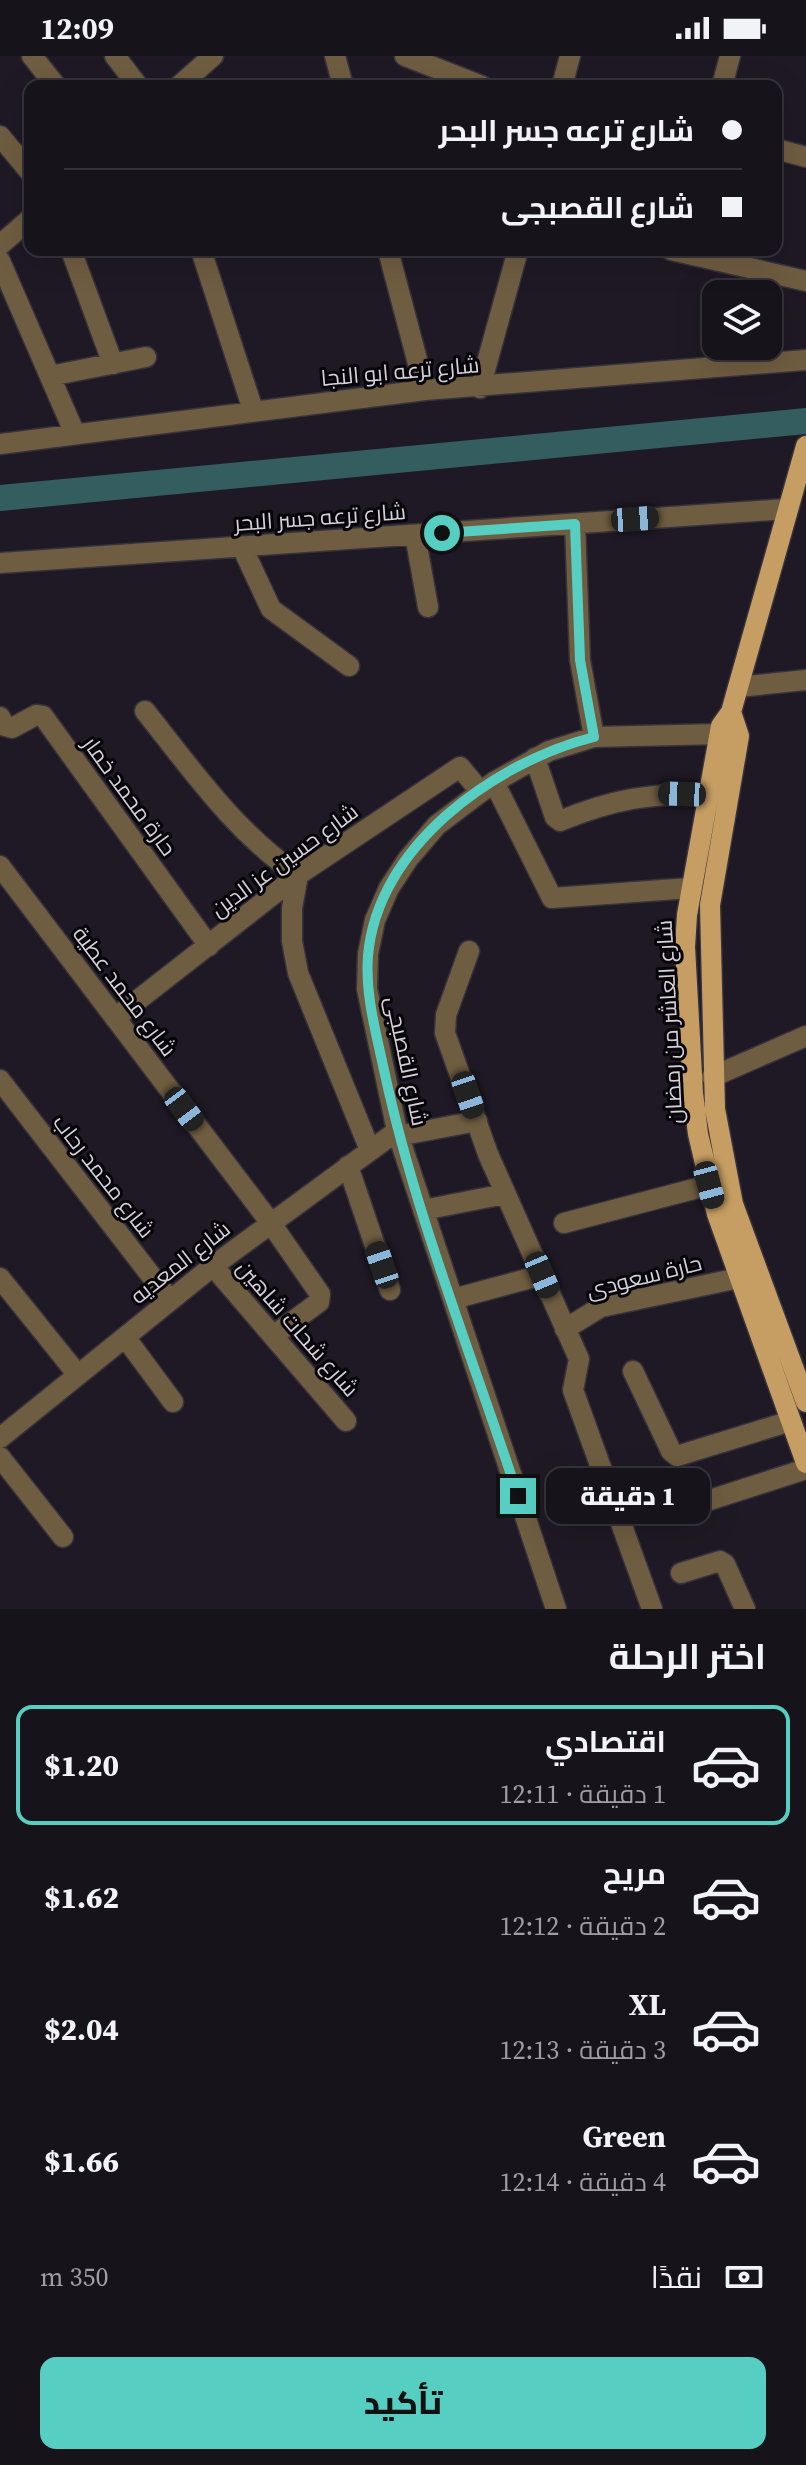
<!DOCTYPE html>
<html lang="ar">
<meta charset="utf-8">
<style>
:root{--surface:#16131b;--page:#232028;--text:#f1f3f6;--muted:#9e9ea3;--line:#35323a;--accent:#57cec2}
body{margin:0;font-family:"Source Serif 4",Cairo,serif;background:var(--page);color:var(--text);direction:rtl;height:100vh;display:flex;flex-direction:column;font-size:30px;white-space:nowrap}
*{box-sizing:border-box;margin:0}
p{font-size:26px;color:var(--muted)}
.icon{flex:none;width:44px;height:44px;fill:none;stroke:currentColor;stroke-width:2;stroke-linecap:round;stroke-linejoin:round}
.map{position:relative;height:1553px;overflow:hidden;direction:ltr}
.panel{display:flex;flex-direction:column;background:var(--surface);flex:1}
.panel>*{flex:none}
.hud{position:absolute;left:24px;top:24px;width:758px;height:176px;border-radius:16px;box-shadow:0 8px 32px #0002,0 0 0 2px var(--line);direction:rtl;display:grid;align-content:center;height:176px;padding:0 40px;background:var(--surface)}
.fabs{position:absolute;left:702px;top:224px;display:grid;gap:16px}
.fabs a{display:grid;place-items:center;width:80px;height:80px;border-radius:16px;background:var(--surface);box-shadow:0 8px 32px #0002,0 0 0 2px var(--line);font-size:40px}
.end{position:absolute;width:36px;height:36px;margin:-18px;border:10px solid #57cec2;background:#111;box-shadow:0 0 0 4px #111}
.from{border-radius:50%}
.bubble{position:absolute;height:56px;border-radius:16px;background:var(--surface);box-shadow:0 8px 32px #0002,0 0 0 2px var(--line);font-size:26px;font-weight:800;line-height:56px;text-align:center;direction:rtl}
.car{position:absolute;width:24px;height:48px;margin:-24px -12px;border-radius:10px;box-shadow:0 0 6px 2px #0007;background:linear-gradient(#222 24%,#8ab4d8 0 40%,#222 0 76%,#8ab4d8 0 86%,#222 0)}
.hud b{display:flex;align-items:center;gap:28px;height:76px;font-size:30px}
.hud b+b{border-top:2px solid var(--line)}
.hud i{width:20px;height:20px;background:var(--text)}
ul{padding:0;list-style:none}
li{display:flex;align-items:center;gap:24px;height:120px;margin:0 16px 12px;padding:0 24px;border:4px solid transparent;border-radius:16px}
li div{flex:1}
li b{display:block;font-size:30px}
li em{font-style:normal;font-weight:800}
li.on{border-color:var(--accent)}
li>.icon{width:72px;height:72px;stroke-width:1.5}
h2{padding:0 40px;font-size:36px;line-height:96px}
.pay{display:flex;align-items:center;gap:20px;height:88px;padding:0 40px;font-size:30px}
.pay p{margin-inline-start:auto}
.action{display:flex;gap:16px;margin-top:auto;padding:16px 40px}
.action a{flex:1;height:92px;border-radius:16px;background:var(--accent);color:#111;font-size:32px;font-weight:800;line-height:92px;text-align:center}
.status{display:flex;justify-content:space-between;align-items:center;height:56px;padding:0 40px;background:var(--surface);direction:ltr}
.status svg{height:22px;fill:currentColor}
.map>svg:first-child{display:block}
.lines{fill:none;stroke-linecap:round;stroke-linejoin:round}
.canal{stroke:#345d60;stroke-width:26}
.minor-casing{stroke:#37333d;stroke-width:23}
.major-casing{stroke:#37333d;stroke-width:23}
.minor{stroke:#6f5d41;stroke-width:20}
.major{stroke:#c69e63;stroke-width:20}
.route{stroke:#57cec2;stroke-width:10}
.labels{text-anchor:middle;stroke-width:6;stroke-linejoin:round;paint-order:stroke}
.street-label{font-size:22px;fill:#d4d1d9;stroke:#070509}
</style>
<div class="status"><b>12:09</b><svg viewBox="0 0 49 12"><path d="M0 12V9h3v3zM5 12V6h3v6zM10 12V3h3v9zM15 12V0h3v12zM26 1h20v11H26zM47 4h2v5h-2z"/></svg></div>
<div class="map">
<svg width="806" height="1553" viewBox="0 0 806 1553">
<rect width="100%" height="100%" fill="#1e1924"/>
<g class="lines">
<path class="canal" d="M0,442L806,365"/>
<g class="minor-casing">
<path id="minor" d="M32,0L56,30
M115,0L138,30
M335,0L343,30
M405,0L482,30
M179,30L213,0
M562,30L570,0
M722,30L730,0
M0,80L30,116
M776,93L806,101
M0,189L30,163
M71,194L113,308
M201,194L253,354
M388,194L425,334
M671,194L806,225
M0,205L75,378
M50,320L146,301
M480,332L518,194
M0,388L425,334L806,304
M575,468L580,604L594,681
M415,479L428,551
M242,491L271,553L349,610
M0,507L786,453
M738,631L806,624
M145,655C192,714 235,776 298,819L292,852V885L298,917L370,1094
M0,661L5,670L12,672L36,659L43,660L209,890
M535,702L555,761L560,765C613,743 651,737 708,738
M494,726L552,842L690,832
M0,810L270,1166L320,1238L319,1246L273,1280
M469,895L446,959L445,977L488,1098L579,1303L573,1334L652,1553
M115,962L298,819L460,711L480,735
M712,1021L806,980
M0,1024L170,1244
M398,1080L477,1065
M348,1110L390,1234
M423,1154L505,1138
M564,1167L709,1129
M213,1210L346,1365
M0,1222L78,1319
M453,1243L542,1219
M565,1273L601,1251L739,1222
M125,1281L173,1346
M633,1315L671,1395L677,1400L791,1365
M0,1382L213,1210L397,1075
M0,1401L63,1481
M688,1451L806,1413
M681,1517L720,1505L725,1508L745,1553
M556,1553L397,1075L367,933L368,898L375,864L389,832L408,803L437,769L494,726L549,695L594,681L719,678"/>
</g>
<g class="major-casing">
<path id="major" d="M806,390L731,656L721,670L687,859L685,891L693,1037L698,1078L717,1158L806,1407
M731,656L739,680L710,849L715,1053L733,1148L806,1346"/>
</g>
<use href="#minor" class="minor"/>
<use href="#major" class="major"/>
</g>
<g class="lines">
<path class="route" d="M442,477L575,468L580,604L594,681C495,706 377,790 368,900C365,939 376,976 384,1014C415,1159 472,1299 518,1440"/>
</g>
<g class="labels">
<g class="street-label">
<text transform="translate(400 315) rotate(-5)" y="8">شارع ترعه ابو النجا</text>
<text transform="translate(320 461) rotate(-4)" y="8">شارع ترعه جسر البحر</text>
<text transform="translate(130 740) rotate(54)" y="8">حارة محمد خمار</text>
<text transform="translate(284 804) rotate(-36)" y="8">شارع حسين عز الدين</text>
<text transform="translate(125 935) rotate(53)" y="8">شارع محمد عطية</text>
<text transform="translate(669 966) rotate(-93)" y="8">شارع العاشر من رمضان</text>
<text transform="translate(407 1005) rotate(78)" y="8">شارع القصبجى</text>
<text transform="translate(104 1120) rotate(52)" y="8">شارع محمد رحاب</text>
<text transform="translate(180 1206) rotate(-38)" y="8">شارع المعديه</text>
<text transform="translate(644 1220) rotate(-14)" y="8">حارة سعودى</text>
<text transform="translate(298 1272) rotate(49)" y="8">شارع شحات شاهين</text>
</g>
</g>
</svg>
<div class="fabs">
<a><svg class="icon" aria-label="layers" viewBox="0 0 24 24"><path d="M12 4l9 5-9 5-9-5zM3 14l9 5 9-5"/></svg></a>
</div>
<i class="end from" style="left:442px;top:477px"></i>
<i class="end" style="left:518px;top:1440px"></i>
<div class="bubble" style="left:546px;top:1412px;width:164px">1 دقيقة</div>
<i class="car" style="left:635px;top:463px;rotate:86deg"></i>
<i class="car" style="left:682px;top:738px;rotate:272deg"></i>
<i class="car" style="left:468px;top:1039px;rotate:161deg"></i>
<i class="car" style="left:184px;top:1053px;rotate:143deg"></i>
<i class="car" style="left:709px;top:1129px;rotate:165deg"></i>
<i class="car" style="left:382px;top:1209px;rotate:341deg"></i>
<i class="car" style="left:542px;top:1219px;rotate:157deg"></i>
<div class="hud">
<b><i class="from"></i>شارع ترعه جسر البحر</b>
<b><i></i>شارع القصبجى</b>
</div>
</div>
<section class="panel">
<h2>اختر الرحلة</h2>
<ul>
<li class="on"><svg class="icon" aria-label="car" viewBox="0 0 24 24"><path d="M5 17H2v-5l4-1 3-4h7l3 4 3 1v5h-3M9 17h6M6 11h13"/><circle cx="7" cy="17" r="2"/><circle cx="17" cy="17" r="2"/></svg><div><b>اقتصادي</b><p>1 دقيقة · 12:11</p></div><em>$1.20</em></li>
<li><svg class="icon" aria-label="car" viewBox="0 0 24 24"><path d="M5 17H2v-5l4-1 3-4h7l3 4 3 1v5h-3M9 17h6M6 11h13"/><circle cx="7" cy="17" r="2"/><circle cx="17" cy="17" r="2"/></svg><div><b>مريح</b><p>2 دقيقة · 12:12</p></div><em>$1.62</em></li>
<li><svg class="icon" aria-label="car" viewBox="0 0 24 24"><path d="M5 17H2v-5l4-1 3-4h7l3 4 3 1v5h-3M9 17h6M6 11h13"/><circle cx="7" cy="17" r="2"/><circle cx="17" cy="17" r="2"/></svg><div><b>XL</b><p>3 دقيقة · 12:13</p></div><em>$2.04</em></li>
<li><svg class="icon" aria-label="car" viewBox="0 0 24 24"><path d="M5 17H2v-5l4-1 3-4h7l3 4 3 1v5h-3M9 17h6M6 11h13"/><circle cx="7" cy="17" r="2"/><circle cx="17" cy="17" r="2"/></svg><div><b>Green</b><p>4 دقيقة · 12:14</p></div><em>$1.66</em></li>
</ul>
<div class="pay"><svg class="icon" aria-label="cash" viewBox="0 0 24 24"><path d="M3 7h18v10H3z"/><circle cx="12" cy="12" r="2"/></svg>نقدًا<p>350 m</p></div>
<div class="action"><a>تأكيد</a></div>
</section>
